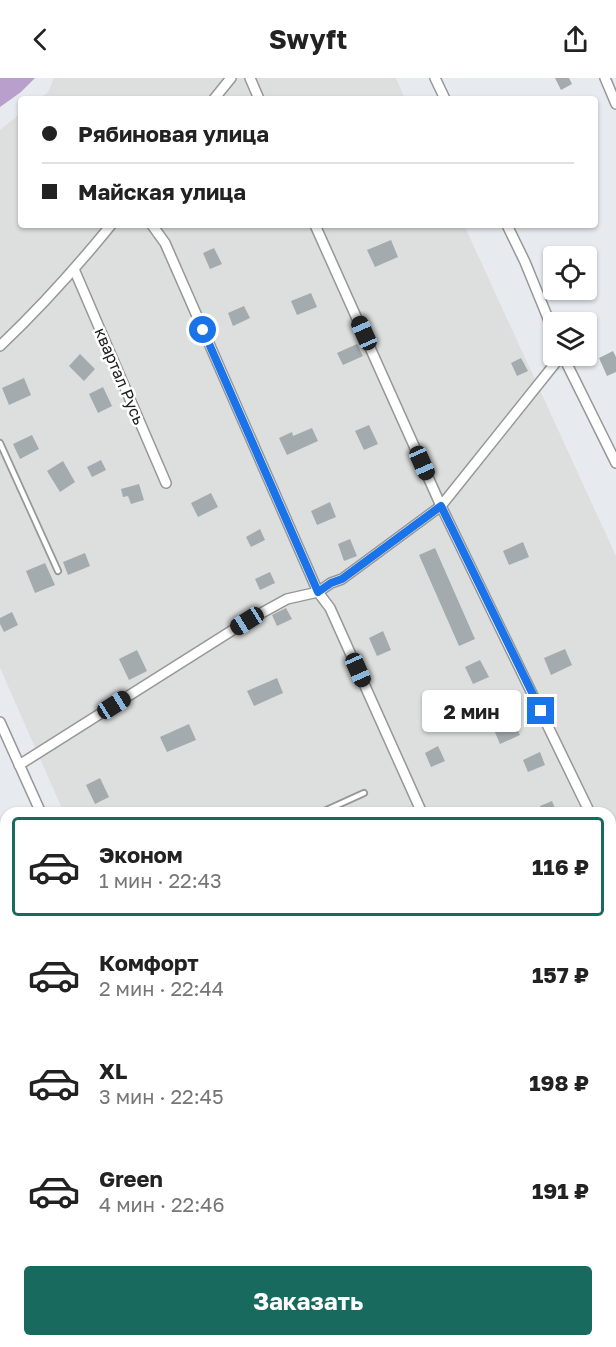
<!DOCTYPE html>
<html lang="ru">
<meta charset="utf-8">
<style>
:root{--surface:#fff;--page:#f2f2f2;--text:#222;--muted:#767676;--line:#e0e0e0;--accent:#196a5e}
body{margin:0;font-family:"Golos Text",sans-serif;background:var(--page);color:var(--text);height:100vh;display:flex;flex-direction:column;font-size:22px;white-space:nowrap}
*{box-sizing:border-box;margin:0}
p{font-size:20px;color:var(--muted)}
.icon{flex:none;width:33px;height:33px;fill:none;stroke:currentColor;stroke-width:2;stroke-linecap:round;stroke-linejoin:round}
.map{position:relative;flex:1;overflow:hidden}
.drawer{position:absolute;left:0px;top:729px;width:616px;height:540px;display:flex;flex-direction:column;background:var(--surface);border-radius:18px 18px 0 0;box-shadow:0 2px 4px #0004}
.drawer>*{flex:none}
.guide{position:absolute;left:18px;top:18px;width:580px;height:132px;border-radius:6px;box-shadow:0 2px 4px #0004;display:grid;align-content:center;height:132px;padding:0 24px;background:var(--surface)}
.tools{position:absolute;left:543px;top:168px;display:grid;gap:12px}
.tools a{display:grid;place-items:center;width:54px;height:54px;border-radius:6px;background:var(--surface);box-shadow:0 2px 4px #0004;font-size:30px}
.end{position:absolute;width:27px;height:27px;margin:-14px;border:8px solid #1a73e8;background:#fff;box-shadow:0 0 0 3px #fff}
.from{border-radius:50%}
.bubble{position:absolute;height:42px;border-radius:6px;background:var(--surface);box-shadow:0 2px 4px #0004;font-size:20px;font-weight:700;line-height:42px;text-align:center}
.car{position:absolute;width:18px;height:36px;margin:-18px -9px;border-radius:8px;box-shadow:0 0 4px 2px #0007;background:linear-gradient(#222 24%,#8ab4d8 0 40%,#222 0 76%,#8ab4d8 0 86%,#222 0)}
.guide b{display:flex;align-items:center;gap:21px;height:57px;font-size:22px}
.guide b+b{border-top:2px solid var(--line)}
.guide i{width:15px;height:15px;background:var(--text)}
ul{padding:10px 0 0;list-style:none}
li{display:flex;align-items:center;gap:18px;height:99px;margin:0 12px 9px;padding:0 12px;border:3px solid transparent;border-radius:6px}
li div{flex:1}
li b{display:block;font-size:22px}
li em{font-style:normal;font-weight:700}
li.on{border-color:var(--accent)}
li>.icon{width:54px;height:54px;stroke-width:1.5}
.button{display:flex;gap:12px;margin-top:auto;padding:12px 24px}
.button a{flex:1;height:69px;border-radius:6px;background:var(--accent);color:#fff;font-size:24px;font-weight:700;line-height:69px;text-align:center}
header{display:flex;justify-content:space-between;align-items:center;height:78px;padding:0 24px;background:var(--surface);font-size:27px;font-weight:700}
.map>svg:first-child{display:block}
.residential{fill:#dddede}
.industrial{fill:#dae8da}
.grass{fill:#c4b1e6}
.forest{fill:#b89fcc}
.building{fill:#a3abae}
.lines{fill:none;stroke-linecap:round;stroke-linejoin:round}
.lane-casing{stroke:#979797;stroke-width:8}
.street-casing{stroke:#979797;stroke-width:12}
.lane{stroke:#fff;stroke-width:4.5}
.street{stroke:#fff;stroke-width:9}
.route{stroke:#1a73e8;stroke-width:8}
.labels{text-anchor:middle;stroke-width:5;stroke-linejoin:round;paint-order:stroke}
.street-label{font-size:16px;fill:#202020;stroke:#fff}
</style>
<header><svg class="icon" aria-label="back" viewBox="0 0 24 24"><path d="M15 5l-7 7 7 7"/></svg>Swyft<svg class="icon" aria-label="share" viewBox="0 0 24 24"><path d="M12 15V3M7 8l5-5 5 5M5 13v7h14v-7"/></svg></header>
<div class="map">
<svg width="616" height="1269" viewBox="0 0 616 1269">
<rect width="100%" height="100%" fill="#e7ebf0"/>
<path class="residential" d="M54,0H396L405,21H39L48,14Z
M21,35V147H464L616,478V821L611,827L610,735H64L0,590V52Z"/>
<path class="industrial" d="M611,994L616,997V1269H426L423,1263H610Z"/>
<path class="grass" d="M616,881V950L611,946V887Z"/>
<path class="forest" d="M0,0H35L21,14L0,29Z"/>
<path class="building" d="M555,0H569L572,6L561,12Z
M391,162L398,179L375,189L367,172Z
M214,170L222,186L210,191L203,175Z
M311,215L317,229L297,237L291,223Z
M244,228L250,240L233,248L228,235Z
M357,266L363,278L343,287L337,275Z
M613,273L616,279V294L607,298L599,280Z
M80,276L95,291L84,303L69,288Z
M521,280L528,293L517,298L511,285Z
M24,300L31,317L9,327L2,310Z
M103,309L112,328L98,335L89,316Z
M369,347L378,366L364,372L355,353Z
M312,350L318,363L287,377L279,360L292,354L293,358Z
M32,357L39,371L20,381L13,366Z
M101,382L106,392L92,399L87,389Z
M63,383L75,404L60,414L47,393Z
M139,406L144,422L131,426L128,418L123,419L121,411Z
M211,415L218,429L198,439L191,425Z
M330,424L336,439L317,447L311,433Z
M260,451L265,462L251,469L246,459Z
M350,461L357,478L344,483L338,466Z
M523,464L529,479L509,487L503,473Z
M435,470L475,561L459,568L419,477Z
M85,475L90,488L68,497L63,484Z
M45,485L55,507L35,515L26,493Z
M270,494L275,505L260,512L255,501Z
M286,530L292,541L277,548L272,537Z
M12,534L18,547L4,554L0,546V540Z
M383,553L391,572L377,578L369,560Z
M565,571L572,587L551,597L544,580Z
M137,572L147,593L129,602L119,581Z
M480,582L489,599L473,606L465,589Z
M277,600L283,615L254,628L247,613Z
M510,636L520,657L500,666L491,645Z
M189,646L196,662L167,674L160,659Z
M438,668L445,683L431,689L425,675Z
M540,674L545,687L528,694L523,682Z
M100,700L109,719L95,726L86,707Z
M552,723L557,735H543L540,728Z"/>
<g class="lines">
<g class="lane-casing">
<path id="lane" d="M0,365L58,493
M320,735L364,715
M303,1269L306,1263"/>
</g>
<g class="street-casing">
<path id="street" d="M250,0L259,21
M435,0L445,21
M605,0L616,26
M214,21L231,0
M152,147L165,165L318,514L331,505L342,501L441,428L561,278
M315,147L441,428L590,735
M507,147L525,184L554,255
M74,191L166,405
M0,268C40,230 76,190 111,147
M563,278L616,385
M0,644L41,735
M19,687L247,543L287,521L318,514L330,530L422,735
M610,780L616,792
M0,795L6,790
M610,885L616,878
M0,915L6,911
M610,971L616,974
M0,1162L6,1158
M278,1263L279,1269"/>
</g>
<use href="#lane" class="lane"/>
<use href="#street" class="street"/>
</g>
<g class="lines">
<path class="route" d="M203,252L318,514L331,505L342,501L441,428L541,633"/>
</g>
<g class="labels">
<g class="street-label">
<text transform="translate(120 298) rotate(67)" y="6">квартал Русь</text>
</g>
</g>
</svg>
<div class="tools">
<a><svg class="icon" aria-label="locate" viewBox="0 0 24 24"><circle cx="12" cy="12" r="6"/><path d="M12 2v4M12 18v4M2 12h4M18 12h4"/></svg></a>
<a><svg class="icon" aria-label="layers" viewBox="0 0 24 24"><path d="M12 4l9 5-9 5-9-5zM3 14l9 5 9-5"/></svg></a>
</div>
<i class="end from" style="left:203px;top:252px"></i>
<i class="end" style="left:541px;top:633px"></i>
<div class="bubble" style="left:422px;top:612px;width:99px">2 мин</div>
<i class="car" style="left:364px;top:255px;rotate:336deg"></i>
<i class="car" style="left:422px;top:385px;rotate:156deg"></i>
<i class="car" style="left:247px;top:543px;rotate:238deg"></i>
<i class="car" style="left:358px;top:592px;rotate:156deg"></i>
<i class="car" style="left:114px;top:627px;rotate:58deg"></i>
<div class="guide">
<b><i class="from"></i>Рябиновая улица</b>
<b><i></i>Майская улица</b>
</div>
<section class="drawer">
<ul>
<li class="on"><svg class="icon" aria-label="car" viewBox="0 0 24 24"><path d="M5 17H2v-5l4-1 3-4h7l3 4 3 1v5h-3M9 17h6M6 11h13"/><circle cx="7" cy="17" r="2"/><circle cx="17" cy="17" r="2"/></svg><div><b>Эконом</b><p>1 мин · 22:43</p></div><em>116 ₽</em></li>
<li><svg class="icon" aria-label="car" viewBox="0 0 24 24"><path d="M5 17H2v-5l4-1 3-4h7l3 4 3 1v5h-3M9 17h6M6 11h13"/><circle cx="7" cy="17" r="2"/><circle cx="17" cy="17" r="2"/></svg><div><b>Комфорт</b><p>2 мин · 22:44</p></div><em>157 ₽</em></li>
<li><svg class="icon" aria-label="car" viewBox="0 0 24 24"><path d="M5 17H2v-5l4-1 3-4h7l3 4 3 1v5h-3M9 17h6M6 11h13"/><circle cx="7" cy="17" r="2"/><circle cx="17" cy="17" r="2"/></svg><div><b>XL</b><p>3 мин · 22:45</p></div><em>198 ₽</em></li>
<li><svg class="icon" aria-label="car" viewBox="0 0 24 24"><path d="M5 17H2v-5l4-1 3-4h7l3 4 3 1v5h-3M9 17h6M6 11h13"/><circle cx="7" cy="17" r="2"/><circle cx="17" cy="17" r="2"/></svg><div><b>Green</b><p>4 мин · 22:46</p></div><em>191 ₽</em></li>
</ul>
<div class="button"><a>Заказать</a></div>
</section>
</div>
